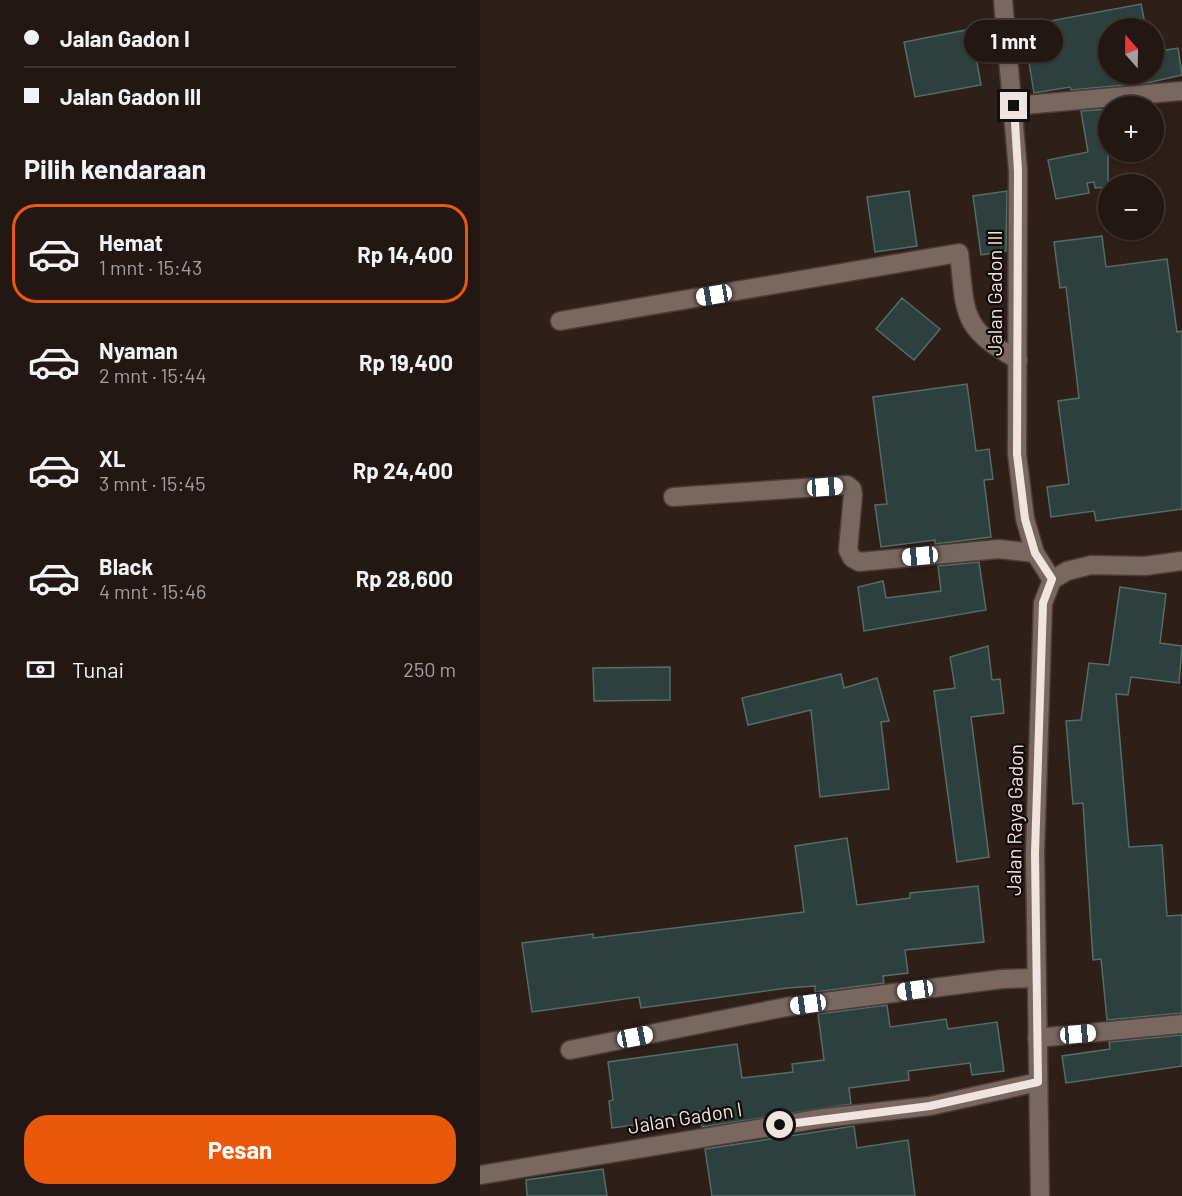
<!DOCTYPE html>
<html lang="id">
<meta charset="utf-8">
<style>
:root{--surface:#231713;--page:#2f2421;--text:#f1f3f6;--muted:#a39fa0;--line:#403633;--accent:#ea580c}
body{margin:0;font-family:Barlow,sans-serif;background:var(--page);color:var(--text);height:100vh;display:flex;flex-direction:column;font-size:22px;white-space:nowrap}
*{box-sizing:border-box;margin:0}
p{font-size:20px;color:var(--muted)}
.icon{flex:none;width:33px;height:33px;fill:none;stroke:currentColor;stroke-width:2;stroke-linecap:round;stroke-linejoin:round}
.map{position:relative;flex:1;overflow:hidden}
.details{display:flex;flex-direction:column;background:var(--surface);width:480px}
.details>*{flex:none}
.top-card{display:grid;align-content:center;height:132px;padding:0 24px;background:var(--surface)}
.needle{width:39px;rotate:340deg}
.buttons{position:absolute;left:618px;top:18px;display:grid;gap:12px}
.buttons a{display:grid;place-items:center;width:66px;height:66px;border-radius:50%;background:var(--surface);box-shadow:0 2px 4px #0004,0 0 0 2px var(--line);font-size:30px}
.end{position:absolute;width:27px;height:27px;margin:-14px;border:8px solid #efe4df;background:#111;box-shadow:0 0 0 3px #111}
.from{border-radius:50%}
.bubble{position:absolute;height:42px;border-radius:21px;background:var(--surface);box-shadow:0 2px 4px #0004,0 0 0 2px var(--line);font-size:20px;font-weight:700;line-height:42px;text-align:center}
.car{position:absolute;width:18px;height:36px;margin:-18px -9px;border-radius:8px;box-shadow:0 0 4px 2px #0007;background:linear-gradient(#fff 24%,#345 0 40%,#fff 0 76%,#345 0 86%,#fff 0)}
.top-card b{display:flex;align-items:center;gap:21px;height:57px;font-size:22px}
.top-card b+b{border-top:2px solid var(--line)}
.top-card i{width:15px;height:15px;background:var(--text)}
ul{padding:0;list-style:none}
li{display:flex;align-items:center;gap:18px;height:99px;margin:0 12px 9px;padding:0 12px;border:3px solid transparent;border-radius:24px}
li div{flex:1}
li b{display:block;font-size:22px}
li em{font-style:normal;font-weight:700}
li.on{border-color:var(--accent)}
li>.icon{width:54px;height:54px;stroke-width:1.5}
h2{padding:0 24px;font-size:27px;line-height:72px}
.pay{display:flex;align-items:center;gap:15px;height:66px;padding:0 24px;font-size:22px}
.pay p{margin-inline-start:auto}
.action{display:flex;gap:12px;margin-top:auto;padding:12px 24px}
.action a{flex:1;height:69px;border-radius:24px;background:var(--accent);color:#fff;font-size:24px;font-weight:700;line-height:69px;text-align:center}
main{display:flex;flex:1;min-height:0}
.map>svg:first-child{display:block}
.building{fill:#2c413e;stroke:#556c67;stroke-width:1.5}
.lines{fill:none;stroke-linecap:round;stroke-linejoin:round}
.lane-casing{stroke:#4a3d39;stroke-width:21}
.street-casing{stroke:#4a3d39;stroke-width:21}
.lane{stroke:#7a6760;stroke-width:18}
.street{stroke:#7a6760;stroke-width:18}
.route{stroke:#efe4df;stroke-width:8}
.labels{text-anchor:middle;stroke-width:4.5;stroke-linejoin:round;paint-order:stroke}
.street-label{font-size:20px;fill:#efe4df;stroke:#120b08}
</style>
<main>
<section class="details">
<div class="top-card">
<b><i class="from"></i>Jalan Gadon I</b>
<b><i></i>Jalan Gadon III</b>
</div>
<h2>Pilih kendaraan</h2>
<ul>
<li class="on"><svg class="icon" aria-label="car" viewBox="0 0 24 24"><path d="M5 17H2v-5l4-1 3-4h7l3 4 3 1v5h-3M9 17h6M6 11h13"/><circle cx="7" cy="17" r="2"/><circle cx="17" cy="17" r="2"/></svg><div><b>Hemat</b><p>1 mnt · 15:43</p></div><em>Rp 14,400</em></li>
<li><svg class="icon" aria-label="car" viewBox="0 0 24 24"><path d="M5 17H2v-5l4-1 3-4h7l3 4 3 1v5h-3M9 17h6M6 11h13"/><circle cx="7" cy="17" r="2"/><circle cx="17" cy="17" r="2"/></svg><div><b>Nyaman</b><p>2 mnt · 15:44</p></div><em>Rp 19,400</em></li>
<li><svg class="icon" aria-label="car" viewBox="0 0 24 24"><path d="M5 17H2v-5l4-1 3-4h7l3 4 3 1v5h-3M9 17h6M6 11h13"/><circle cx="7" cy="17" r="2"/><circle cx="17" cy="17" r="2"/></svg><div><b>XL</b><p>3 mnt · 15:45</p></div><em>Rp 24,400</em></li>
<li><svg class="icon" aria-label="car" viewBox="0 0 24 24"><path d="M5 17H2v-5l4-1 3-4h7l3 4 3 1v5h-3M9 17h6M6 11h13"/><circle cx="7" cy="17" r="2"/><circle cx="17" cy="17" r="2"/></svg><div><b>Black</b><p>4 mnt · 15:46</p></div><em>Rp 28,600</em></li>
</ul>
<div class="pay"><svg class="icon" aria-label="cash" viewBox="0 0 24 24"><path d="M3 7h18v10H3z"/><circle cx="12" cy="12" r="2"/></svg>Tunai<p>250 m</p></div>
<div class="action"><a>Pesan</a></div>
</section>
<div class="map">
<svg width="702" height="1196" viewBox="0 0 702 1196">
<rect width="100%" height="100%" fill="#2f1f19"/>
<path class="building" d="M661,4L666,28H628V74H674V52L698,48L702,75L667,83L591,90L590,87L554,93L543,26Z
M491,29L501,85L435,97L424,42Z
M628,109V187L615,188L614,182L607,183L609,193L576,199L568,160L608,152L601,111Z
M429,191L437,246L395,252L387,197Z
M527,191L526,251L501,255L493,196Z
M622,236L626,267L687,259L697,332L702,331V509L616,521L614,511L571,517L567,487L589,484L578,401L599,398L586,287L580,288L574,242Z
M422,298L460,329L434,360L396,329Z
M487,384L496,451L509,449L513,479L504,480L511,537L455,544V540L401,547L395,505L407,504L393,397Z
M499,562L506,610L384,631L378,587L403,581L406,598L461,591L458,566Z
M640,587L686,594L680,643L702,646L699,683L651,677L648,695L636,694L649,847L682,845L687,916L702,915V1013L627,1020L621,959L613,960L603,803L593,804L586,721L601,720L609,663L629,665Z
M508,646L512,680L520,679L524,713L491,717L509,857L477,862L454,691L475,688L470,657Z
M190,667V700L114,701L113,668Z
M361,674L364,688L397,678L409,721L401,722L409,789L340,797L331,710L268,725L262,698Z
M367,838L377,905L430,898V893L498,886L504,942L425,950L428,973L403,976L404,983L335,992V986L307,988L161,1008L159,997L52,1012L42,943L113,934V938L324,912L315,846Z
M407,1005L410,1027L466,1019L468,1029L517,1022L524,1071L492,1075L490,1063L428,1071L429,1080L369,1088L371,1104L222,1127L220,1111L162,1120V1124L132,1128L129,1101L133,1100L128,1062L257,1044L262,1078L313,1072L312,1064L344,1060L338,1014Z
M702,1035V1066L586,1083L582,1056L630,1049L629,1042Z
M374,1126L377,1148L428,1140L435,1196H232L225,1149Z
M123,1169L127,1196H47L46,1180Z"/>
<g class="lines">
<g class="lane-casing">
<path id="lane" d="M80,321L479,253C486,315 480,327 538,360
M557,1038L702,1024"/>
</g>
<g class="street-casing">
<path id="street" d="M523,0L538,171L537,454L545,519L555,553L572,580
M534,106L702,91
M193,497L367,485L372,489L373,495L368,550L372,558L379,562L519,549L555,553
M90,1050L306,1007L522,979L557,978
M0,1175L344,1118L450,1106L558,1082
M560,1196L555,853L563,603L572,580L587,571L611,565L665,566L702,561"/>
</g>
<use href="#lane" class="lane"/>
<use href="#street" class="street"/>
</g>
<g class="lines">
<path class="route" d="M300,1125L450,1106L558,1082L555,853L563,603L572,579L555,553L545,519L537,454L538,171L534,106"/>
</g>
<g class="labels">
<g class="street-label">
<text transform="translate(515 293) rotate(-90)" y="7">Jalan Gadon III</text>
<text transform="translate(535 820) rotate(-89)" y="7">Jalan Raya Gadon</text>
<text transform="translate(205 1118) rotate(-9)" y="7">Jalan Gadon I</text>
</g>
</g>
</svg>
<div class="buttons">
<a><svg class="needle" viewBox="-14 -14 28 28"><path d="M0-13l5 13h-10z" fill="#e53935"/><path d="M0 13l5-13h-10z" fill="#a39fa0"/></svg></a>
<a>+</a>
<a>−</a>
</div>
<i class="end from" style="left:300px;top:1125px"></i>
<i class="end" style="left:534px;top:106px"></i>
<div class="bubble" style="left:484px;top:20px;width:99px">1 mnt</div>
<i class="car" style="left:234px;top:295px;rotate:260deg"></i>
<i class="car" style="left:345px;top:487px;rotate:86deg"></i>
<i class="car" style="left:440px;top:556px;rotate:265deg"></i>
<i class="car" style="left:435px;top:990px;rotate:262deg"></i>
<i class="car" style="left:328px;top:1004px;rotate:262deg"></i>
<i class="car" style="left:598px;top:1034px;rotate:85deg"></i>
<i class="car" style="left:155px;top:1037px;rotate:79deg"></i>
</div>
</main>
